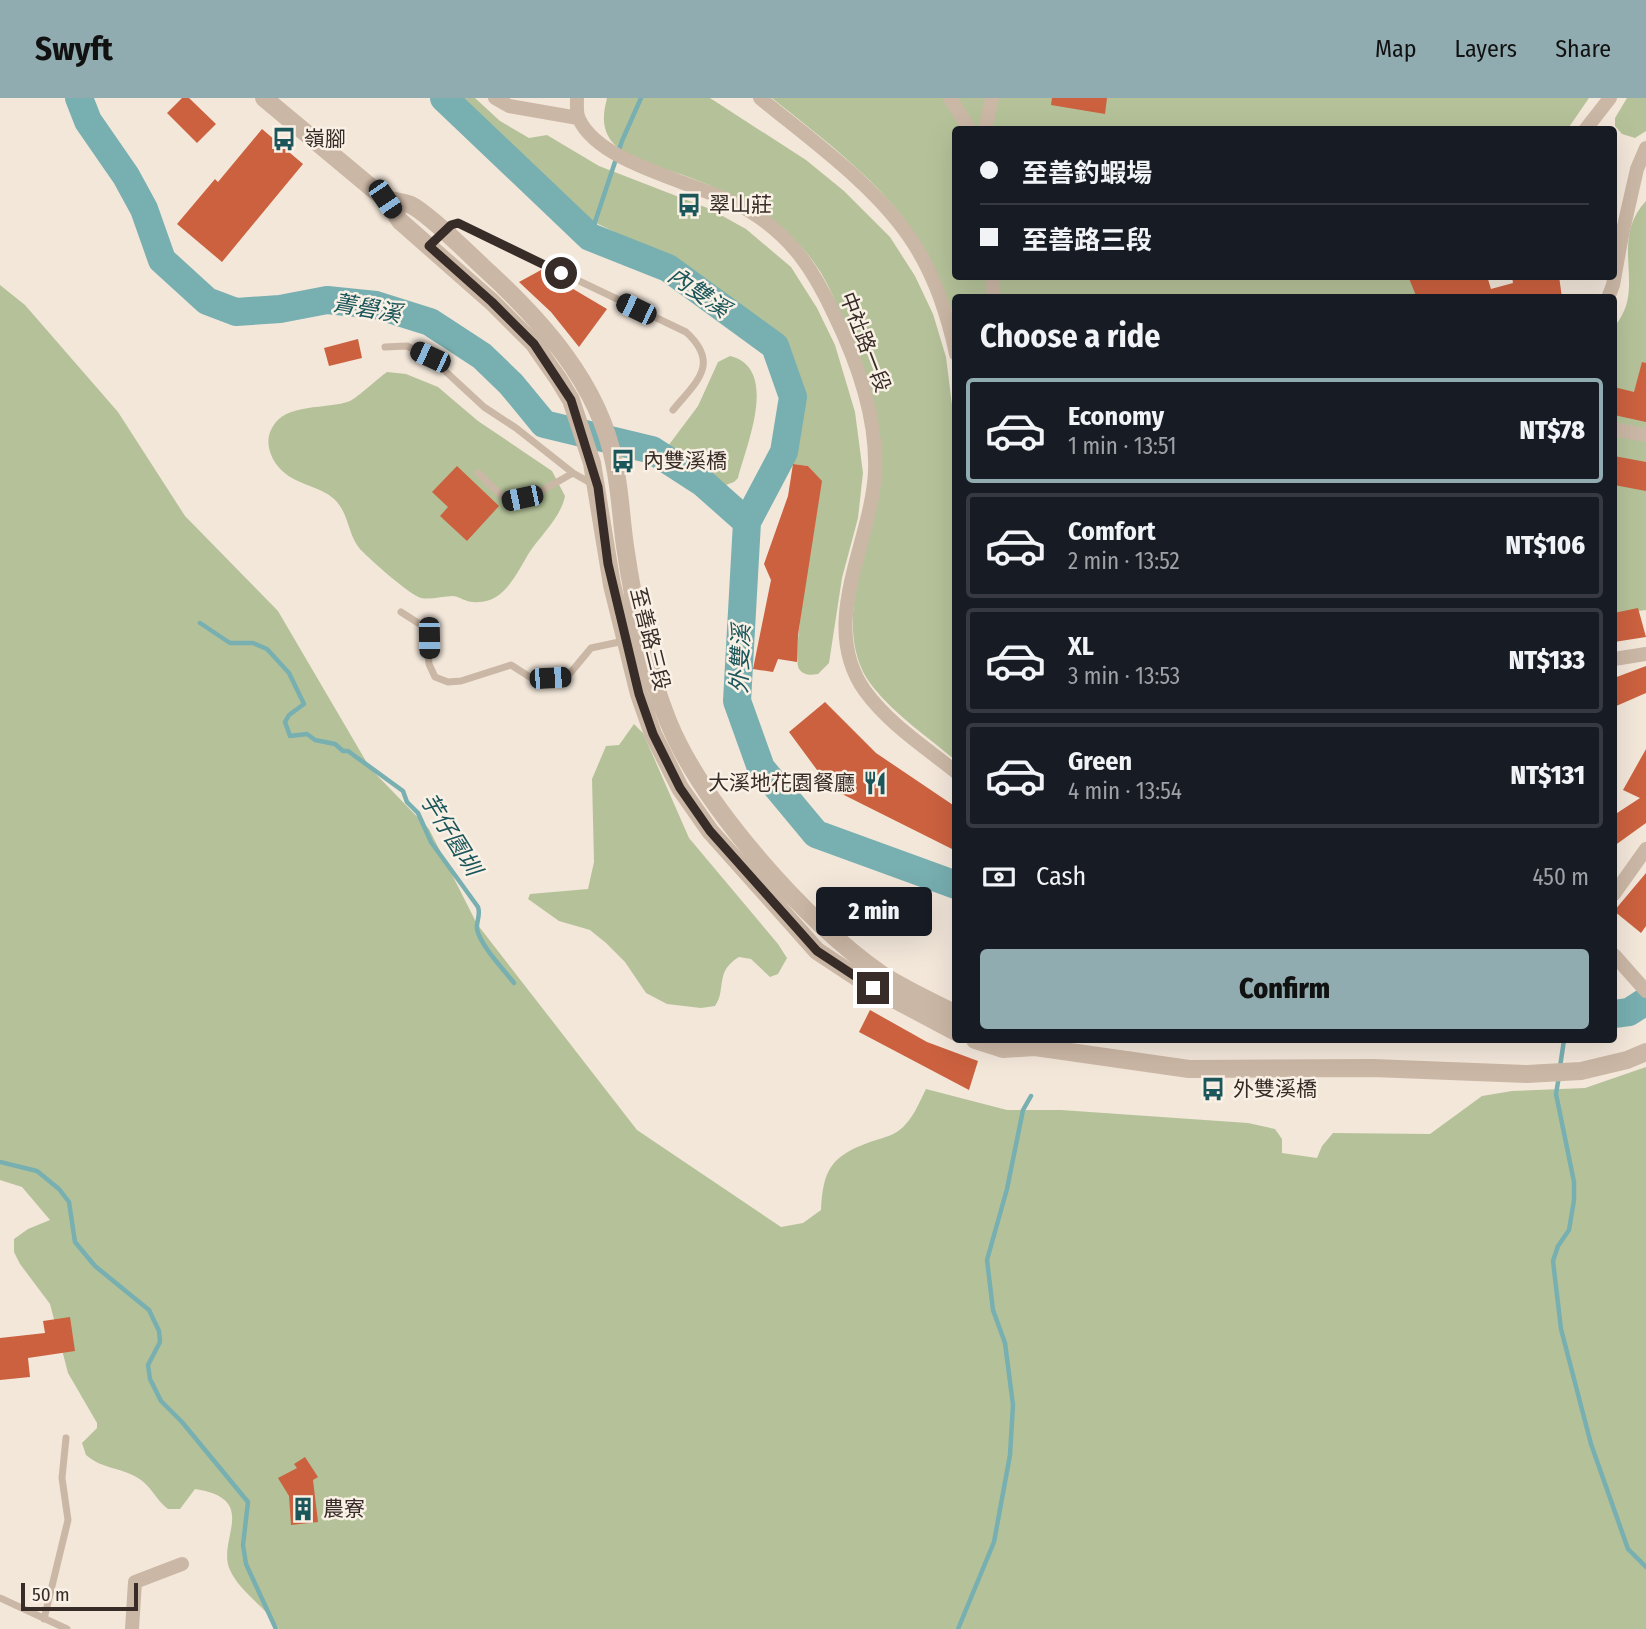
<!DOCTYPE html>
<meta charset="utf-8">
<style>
:root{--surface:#171b24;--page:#242831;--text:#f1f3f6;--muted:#9ea1a6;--line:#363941;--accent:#91acb0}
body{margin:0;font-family:"Fira Sans Condensed","Noto Sans TC",sans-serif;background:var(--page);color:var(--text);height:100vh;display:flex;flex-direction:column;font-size:26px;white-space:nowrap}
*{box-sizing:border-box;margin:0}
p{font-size:23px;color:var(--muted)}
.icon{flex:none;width:38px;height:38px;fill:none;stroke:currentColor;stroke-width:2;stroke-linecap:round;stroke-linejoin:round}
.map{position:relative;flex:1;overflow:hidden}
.details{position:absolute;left:952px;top:196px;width:665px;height:749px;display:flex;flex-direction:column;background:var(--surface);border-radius:7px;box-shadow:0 7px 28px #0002}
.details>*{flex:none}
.top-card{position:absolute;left:952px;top:28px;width:665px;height:154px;border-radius:7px;box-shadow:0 7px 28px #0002;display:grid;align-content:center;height:154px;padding:0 28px;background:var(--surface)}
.scale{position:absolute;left:21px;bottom:18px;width:117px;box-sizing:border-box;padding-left:7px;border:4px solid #372c27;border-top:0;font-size:19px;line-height:24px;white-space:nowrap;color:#372c27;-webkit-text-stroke:5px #faf1e6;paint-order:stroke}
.end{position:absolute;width:32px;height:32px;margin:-16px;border:9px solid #372c27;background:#fff;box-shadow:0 0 0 4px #fff}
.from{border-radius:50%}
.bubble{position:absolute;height:49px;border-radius:7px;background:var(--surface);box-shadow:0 7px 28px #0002;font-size:23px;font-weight:800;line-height:49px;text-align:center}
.car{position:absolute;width:21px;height:42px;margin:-21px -10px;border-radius:9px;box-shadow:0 0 5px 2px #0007;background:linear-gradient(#222 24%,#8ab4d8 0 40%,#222 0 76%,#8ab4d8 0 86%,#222 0)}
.top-card b{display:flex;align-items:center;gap:24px;height:66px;font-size:26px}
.top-card b+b{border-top:2px solid var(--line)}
.top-card i{width:18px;height:18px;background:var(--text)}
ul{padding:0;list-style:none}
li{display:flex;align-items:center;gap:21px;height:105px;margin:0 14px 10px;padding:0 14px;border:4px solid var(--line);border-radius:7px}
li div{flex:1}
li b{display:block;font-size:26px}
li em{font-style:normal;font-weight:800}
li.active{border-color:var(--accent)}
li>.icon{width:63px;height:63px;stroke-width:1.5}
h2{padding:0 28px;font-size:32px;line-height:84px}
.pay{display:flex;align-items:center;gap:18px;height:77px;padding:0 28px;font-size:26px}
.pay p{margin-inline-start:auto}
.action{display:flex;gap:14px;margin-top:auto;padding:14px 28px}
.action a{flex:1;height:80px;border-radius:7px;background:var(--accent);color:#111;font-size:28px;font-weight:800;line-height:80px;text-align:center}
header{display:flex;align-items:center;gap:42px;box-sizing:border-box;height:98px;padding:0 35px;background:var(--accent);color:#111}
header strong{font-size:33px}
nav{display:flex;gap:38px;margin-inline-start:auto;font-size:24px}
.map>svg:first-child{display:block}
.green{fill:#b5c299}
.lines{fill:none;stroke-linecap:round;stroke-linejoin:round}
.stream{stroke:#78afb1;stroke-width:4.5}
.river{stroke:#78afb1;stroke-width:28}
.building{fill:#cb613f}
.service{stroke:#cbb7a5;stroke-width:7}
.minor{stroke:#cbb7a5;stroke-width:14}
.tertiary{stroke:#cbb7a5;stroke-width:18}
.route{stroke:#372c27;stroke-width:9}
.labels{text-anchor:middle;stroke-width:5;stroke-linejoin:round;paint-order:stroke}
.poi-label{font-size:21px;fill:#372c27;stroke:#faf1e6;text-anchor:start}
.street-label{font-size:21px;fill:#372c27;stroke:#faf1e6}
.water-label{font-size:23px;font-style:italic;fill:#1b565a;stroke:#faf1e6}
</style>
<header>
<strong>Swyft</strong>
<nav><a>Map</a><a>Layers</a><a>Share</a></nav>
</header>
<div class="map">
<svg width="1646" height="1531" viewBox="0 0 1646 1531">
<rect width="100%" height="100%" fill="#f3e7da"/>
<path class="green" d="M449,0H475L500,23L529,40L547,37L599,68L710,111L746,131L791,169L817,210L835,247L855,314L863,375L858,420L842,480L829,565L818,576C811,577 804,578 799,571C790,555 819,412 821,383L808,368L792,366L790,347L796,323L792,275L785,253L765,231L664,158L565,110Z
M607,0H710L806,62L844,93L890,139L915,178L933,216L946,259L955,331V662C928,639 895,617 873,589C827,532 873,443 881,379C882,365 874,347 871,333C860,287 851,240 832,196C804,132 743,98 680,76C659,69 628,62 613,45C601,31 603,16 607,0Z
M772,0H1589L1567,32H956V178H1422L1432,199L956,200L955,221C945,194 935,167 919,142C883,85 824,42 772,0Z
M1627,0H1646V33L1635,40L1622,36L1615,28V20Z
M1646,103V512L1614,516V229C1617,225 1621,220 1623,215C1640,181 1612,139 1646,103Z
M0,187L25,207L118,314L185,418L278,513L370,670L429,731L477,826L637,1032L781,1129L803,1125L821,1112C823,1072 831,1058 870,1044C878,1041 888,1039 895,1035C911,1026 918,1007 926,991L1007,1012H1061L1248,1025L1275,1031L1282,1041V1055L1317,1060L1322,1048L1333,1035L1430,1036L1482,998L1512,993L1585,990L1646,969V1531H279C267,1509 241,1496 230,1472C216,1442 261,1401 195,1391L180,1411H168C157,1403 152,1390 141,1382C123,1369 103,1372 86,1357L82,1345L97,1330V1325L68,1275L50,1206L20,1166L14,1154V1141L28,1131L50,1122L22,1089L0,1082Z
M730,258C780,270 746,348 738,380L734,384L723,388L667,354L668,348L698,308L718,264Z
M387,274L406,276L438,289L478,323L552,373L565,398C561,419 541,437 529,455C516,476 504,507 473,504C466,504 460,499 453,498C443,498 431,502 421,500C410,497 373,464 363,454C348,440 350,419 337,404C324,389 301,388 286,376C272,366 263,345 272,330C285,304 327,312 350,303C358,299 377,281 387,274Z
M634,626L643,635L689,740L778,846L787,860L778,876L770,879L751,861L739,859C714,874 727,891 715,908L701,910L667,906L646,895L625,864L606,845L590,832L559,823L528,801L530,796L588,791L594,764L592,681L606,648L619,647Z"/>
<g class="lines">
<path class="stream" d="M590,139L622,43L641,0
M200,525L230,545H253L267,551L289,575L304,606L289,617L285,624L290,638L307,636L315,642L335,646L343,653H348L403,693L407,704L418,715L431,744L478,809C481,817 476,823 477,831C480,847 504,872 514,885
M1560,969L1564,942
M1559,978L1556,996L1574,1084V1102L1569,1132L1558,1148L1553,1163L1561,1231L1591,1346L1628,1451L1646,1469
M0,1064L37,1073L59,1091L69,1104L75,1144L95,1168L149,1212L159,1233L160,1244L148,1267L150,1281L161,1303L182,1324L248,1404L243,1447L246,1466L276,1531
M958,1531L994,1444L1010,1357L1013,1307L1005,1245L993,1212L987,1162L1007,1091L1023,1012L1031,998"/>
<path class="river" d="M79,0L88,23L126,78L144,111L162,162L207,203L236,214L280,211L327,202L376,207L430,224L482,258L511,286L544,326L652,352L703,385L747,424
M444,0L590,139L668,170L775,248L793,299L784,354L747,424L737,603L761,670L816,736L956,787
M1614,916L1629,914L1646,903"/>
</g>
<path class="building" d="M182,0H189L216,26L197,45L167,15Z
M1052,0H1107L1105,16L1051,7Z
M262,31L303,66L222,164L177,126L215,81L218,84Z
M541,172L607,211L579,249L551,214L519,184Z
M1408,178H1487L1491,191L1513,185L1512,178H1559L1562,200H1417Z
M358,241L362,260L329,268L324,250Z
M1642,264L1646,265V324L1614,317V289L1634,294Z
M1614,358L1646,364V393L1614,387Z
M793,366L808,368L822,383L798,537L797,564L778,561L773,574L753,571L771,482L764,466L788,398Z
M457,368L499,408L467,443L440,418L448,409L432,394Z
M1638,510L1646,539L1614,544V515Z
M1646,568V595L1614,609V580Z
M825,604L876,655L956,709V753L838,694L820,676L789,634Z
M1646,651V725L1614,748V717L1640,700L1623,692Z
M1646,775V828L1641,835L1614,813Z
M870,912L927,944L978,963L969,992L859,934Z
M70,1219L75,1253L28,1260L30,1279L0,1282V1240L45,1235L43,1223Z
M305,1359L318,1379L313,1382L318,1424L291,1427L289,1398L278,1380L297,1370L294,1366Z"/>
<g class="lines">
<path class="service" d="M430,147L451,127L458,125L686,234C721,266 696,284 673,312
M385,249L407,248L430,259L484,309L516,330L573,375L594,387
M478,375L507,403L536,396L573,375
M401,514L426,530L429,566L435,579L448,584L461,583L511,567L533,581L567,579L591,550L624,543
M0,1500L67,1531
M44,1521L68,1422L62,1380L66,1340"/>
<path class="minor" d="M495,0L509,8L578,20
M577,0C577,6 576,15 579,21C600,68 705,86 748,112C792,139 813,171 834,216C857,263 877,320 875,373C872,445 817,525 865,593C889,626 925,649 956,674
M760,0C811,42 879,90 914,146C935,179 948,218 956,256
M950,0L970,32
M985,32L992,0
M1585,32L1610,0
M992,178L994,200
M1608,200L1613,187L1622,137L1637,71L1646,50
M1614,331L1646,337
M1614,561L1646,556
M1614,796L1646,751
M1614,857L1646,893
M132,1531L135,1484L182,1466"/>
<path class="tertiary" d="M264,0L385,101L400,123L492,204L534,246L559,282L571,302L592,365L612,487L639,596L653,636L680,690L710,733L817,853L873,890L956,934
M385,101C393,103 403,104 411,107C429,116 467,154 483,169C540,221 599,285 614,364C620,391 621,420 625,448C633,503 647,571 668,623C702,707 806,824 881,876C904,891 931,903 956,916
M975,942L1003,951L1035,949L1189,971L1373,970L1527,976L1581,973L1627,962L1646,954"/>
</g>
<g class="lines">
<path class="route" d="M561,175L458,125L451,127L429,148L492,204L534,246L571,302L598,389L608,466L639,596L653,636L680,690L710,733L817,853L873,890"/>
</g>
<defs>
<g id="bus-bare" transform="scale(1.89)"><path d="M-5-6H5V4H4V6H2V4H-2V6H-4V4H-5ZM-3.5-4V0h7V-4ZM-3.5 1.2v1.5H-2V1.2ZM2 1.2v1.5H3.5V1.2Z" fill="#1b565a" stroke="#faf1e6" stroke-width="2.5" paint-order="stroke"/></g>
<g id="restaurant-bare" transform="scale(1.89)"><path d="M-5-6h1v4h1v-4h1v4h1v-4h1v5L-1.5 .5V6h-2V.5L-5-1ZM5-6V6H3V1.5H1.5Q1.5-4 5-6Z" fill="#1b565a" stroke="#faf1e6" stroke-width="2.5" paint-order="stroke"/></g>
<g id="building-bare" transform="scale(1.89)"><path d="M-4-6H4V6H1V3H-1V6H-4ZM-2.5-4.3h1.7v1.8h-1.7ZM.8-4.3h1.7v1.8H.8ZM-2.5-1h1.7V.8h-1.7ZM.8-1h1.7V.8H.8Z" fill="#1b565a" stroke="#faf1e6" stroke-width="2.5" paint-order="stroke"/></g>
</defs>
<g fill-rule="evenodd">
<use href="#bus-bare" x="284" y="41"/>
<use href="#bus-bare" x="689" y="107"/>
<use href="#bus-bare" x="623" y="363"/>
<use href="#restaurant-bare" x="875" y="685"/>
<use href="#bus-bare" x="1213" y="991"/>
<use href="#building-bare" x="303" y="1411"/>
</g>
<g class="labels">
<g class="poi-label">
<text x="304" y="48">嶺腳</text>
<text x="709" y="114">翠山莊</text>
<text x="643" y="370">內雙溪橋</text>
<text x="855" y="692" text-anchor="end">大溪地花園餐廳</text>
<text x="1233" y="998">外雙溪橋</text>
<text x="323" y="1418">農寮</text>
</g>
<g class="street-label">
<text transform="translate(865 244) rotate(69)" y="7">中社路一段</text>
<text transform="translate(650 541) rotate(76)" y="7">至善路三段</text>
</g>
<g class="water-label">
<text transform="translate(699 194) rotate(35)" y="8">內雙溪</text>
<text transform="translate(367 210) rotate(10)" y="8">菁礐溪</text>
<text transform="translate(740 561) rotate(-88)" y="8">外雙溪</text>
<text transform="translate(451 736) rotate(58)" y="8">芋仔園圳</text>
</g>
</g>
</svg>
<div class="scale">50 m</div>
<i class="end from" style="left:561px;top:175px"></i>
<i class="end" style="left:873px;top:890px"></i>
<div class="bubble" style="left:816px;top:789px;width:116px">2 min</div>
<i class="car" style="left:385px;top:101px;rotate:146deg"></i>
<i class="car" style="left:636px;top:211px;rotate:296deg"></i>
<i class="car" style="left:430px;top:259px;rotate:295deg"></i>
<i class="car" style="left:522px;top:400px;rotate:258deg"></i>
<i class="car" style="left:429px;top:540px;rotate:179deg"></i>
<i class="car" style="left:550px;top:580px;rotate:87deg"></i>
<div class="top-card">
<b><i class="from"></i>至善釣蝦場</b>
<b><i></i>至善路三段</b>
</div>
<section class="details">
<h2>Choose a ride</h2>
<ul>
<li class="active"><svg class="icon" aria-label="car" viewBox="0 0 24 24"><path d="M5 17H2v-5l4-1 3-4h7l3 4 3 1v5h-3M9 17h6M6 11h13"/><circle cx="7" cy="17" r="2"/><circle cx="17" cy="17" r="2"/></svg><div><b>Economy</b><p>1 min · 13:51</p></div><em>NT$78</em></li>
<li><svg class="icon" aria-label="car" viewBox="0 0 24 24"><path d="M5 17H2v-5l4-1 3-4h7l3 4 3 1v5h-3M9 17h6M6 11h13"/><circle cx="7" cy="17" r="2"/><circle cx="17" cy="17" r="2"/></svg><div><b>Comfort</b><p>2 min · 13:52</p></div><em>NT$106</em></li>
<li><svg class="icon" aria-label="car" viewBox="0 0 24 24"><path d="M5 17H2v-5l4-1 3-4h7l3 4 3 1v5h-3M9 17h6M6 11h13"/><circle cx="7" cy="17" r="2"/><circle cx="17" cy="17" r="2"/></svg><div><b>XL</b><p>3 min · 13:53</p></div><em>NT$133</em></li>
<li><svg class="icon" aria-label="car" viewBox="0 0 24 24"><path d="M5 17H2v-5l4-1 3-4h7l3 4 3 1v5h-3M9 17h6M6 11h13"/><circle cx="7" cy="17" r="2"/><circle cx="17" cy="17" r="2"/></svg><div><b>Green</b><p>4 min · 13:54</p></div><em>NT$131</em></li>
</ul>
<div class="pay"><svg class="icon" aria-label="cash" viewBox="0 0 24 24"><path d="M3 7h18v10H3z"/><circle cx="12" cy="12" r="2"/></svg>Cash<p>450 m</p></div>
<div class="action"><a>Confirm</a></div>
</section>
</div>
